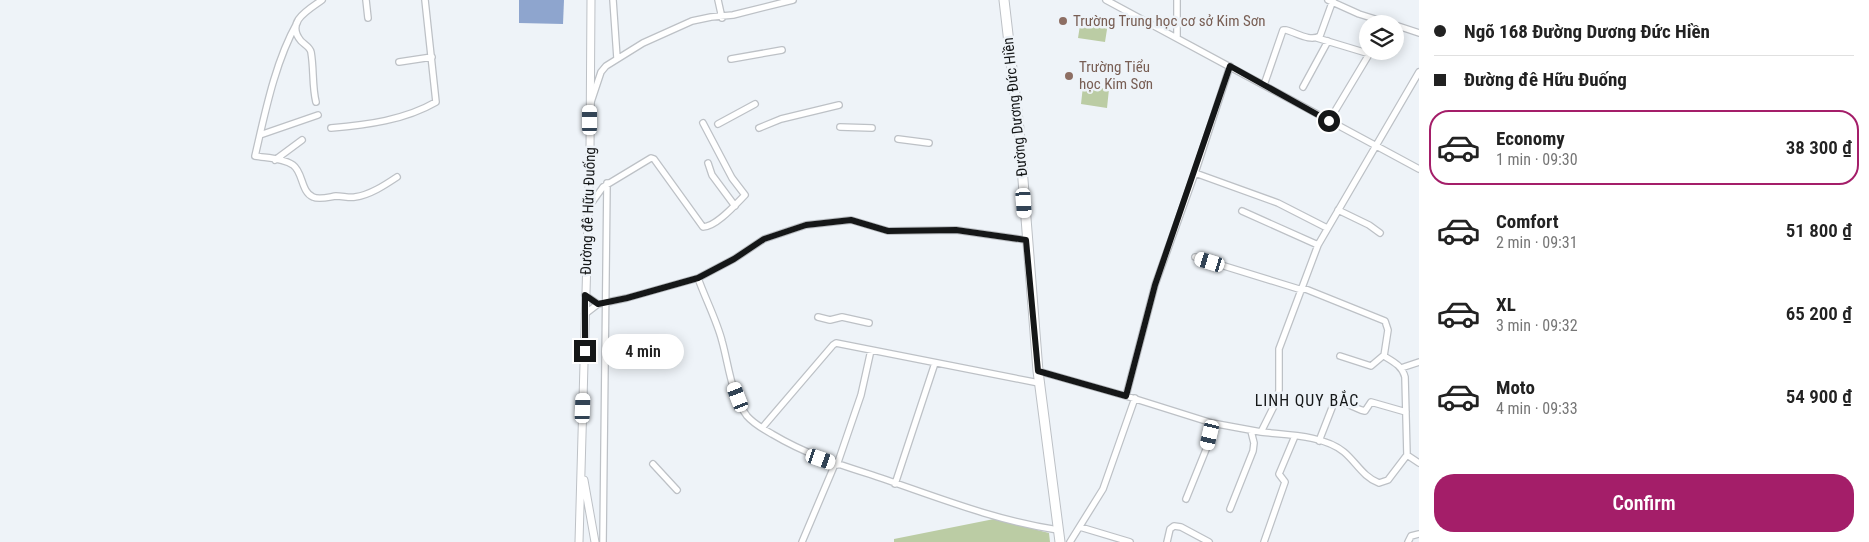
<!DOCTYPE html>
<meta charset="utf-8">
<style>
:root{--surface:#fff;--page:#f6f6f6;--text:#222;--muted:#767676;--line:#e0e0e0;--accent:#a41e69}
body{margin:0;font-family:"Roboto Condensed",sans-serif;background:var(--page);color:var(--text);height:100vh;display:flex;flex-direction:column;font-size:19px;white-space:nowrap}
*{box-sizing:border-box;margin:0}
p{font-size:16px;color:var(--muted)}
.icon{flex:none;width:28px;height:28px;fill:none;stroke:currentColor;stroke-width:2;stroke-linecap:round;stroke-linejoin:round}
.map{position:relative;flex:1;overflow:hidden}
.sheet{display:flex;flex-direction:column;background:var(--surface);width:450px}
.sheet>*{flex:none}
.hud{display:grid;align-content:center;height:110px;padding:0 15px;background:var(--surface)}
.fabs{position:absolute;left:1359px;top:15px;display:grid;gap:10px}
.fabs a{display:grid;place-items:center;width:45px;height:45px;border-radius:50%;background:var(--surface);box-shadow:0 2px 12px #0003;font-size:25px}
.end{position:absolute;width:22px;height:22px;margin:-11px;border:6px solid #151718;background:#fff;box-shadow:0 0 0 2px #fff}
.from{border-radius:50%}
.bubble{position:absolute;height:35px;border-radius:18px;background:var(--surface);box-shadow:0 2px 12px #0003;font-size:16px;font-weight:600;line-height:35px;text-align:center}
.car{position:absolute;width:15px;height:30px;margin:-15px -8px;border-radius:6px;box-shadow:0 0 4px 1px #0007;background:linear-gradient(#fff 24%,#345 0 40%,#fff 0 76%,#345 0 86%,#fff 0)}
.hud b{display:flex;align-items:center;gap:18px;height:48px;font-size:19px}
.hud b+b{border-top:1px solid var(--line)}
.hud i{width:12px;height:12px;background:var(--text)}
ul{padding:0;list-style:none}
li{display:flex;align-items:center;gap:15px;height:75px;margin:0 10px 8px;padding:0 5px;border:2px solid transparent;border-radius:20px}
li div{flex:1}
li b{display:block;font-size:19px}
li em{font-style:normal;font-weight:600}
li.current{border-color:var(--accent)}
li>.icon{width:45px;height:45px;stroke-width:1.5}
.action{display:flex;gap:10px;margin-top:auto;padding:10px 15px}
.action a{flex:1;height:58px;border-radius:20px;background:var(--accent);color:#fff;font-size:20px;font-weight:600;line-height:58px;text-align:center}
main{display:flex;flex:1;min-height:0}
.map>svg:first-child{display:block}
.green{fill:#bbcca4}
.water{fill:#8ea5ce}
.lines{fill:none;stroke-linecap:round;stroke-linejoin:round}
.minor-casing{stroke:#bdc1c6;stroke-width:8}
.major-casing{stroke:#bdc1c6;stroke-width:9}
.highway-casing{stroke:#bdc1c6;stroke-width:11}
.minor{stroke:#fff;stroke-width:5.5}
.major{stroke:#fff;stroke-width:7}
.highway{stroke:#fff;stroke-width:9}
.route{stroke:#151718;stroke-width:6}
.education-dot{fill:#8d6e63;stroke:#eef3f8;stroke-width:2}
.labels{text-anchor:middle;stroke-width:5;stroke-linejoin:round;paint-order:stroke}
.education-label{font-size:15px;fill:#785e54;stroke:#eef3f8;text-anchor:start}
.street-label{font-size:15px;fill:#151718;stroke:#eef3f8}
.neighbourhood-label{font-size:16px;letter-spacing:1px;fill:#151718;stroke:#eef3f8}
</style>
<main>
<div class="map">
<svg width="1419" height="542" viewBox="0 0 1419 542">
<rect width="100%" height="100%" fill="#eef3f8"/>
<path class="green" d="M1081,19L1108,23L1105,42L1078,38Z
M1083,86L1109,89L1107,108L1081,104Z
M994,519L1049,533L1050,542H894V539Z"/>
<path class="water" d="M519,0H564L563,24L519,23Z"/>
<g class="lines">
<g class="minor-casing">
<path id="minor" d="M366,0L368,18
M613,0L617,58
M718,0L722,18
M1106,0L1419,169
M1177,0V38
M1328,0L1359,14L1391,24
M297,23C275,62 265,113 255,156C266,158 283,158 293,165C303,172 301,192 313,197C319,200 329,197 336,196C343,196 349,198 355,197C370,195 385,185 397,177
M1395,25L1419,33
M1317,38L1370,54
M731,59L782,50
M399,62L432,57
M1230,66L1195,173L1278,203L1327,228
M1264,85L1283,30H1286C1297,33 1310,42 1320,36L1333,0
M1303,87L1328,41
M316,102C312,86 314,69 311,52C310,47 305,45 301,41C285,22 308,10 322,0
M591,102L601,72L606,66L643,43L692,21L711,17L733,15L793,0
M1329,121L1371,51
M718,124L755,104
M840,127L872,128
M331,128C367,125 405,120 436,102L425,0
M759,128L781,119L839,105
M260,135L318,115
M898,139L929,143
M275,160L302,140
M708,163L712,175L735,206
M588,208L603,187L651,158L654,159L703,227C716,227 736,204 745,195L732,178L703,123
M1338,210L1369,225L1380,233
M1242,211L1318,245
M1195,257L1302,290
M698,278C705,298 717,321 722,341C729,366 731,395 747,416C754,424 763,429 772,434C804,453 834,463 869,474C932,495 992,520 1058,530
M585,295L598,304
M585,314L598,304L627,298L698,278L734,259L764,239L806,225L851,220L888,231L956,230L1026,240
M818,317L830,320L842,317L869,323
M1340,356L1371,366L1384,355
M1401,368L1419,362
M1038,371L1126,396L1212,423L1261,432L1278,398L1279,390V349L1318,245L1419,72
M1126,396L1155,285L1195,173
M762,428L833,345L836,343L1039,383
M1261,432C1286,435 1324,435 1344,452C1356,462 1363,477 1379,483L1388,480L1407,455L1405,377C1402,366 1394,362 1384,356L1388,330L1385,321L1303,288
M1319,441L1335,400H1338L1361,410L1365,411L1371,402L1406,412
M1407,455L1419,463
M653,464L677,490
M837,465L861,395L871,350
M895,484L935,363
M1186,499L1207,447L1212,423
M1230,509L1253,451L1254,443L1251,431
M1080,527L1130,542
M603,542L607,183
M802,542L835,464
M1070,542L1103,489L1135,398
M1167,542L1170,529L1174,526L1181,527L1209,542
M1264,542L1285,482L1279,474L1295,436
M1408,542L1411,536L1419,534"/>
</g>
<g class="major-casing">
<path id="major" d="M584,480L595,542
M579,542L590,150L591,0"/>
</g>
<g class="highway-casing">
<path id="highway" d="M1004,0L1019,129L1038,371L1060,542"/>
</g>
<use href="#minor" class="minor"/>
<use href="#major" class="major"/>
<use href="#highway" class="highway"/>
</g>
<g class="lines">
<path class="route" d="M585,351V295L598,304L627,298L698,278L734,259L764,239L806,225L851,220L888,231L956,230L1026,240L1038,371L1126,396L1155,285L1230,66L1329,121"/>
</g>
<g class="education-dot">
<circle cx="1063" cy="21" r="5"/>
<circle cx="1069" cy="76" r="5"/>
</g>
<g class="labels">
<g class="education-label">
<text x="1073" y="26">Trường Trung học cơ sở Kim Sơn</text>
<text x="1079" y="72">Trường Tiểu<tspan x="1079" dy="17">học Kim Sơn</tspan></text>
</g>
<g class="street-label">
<text transform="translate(1015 107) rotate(-96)" y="5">Đường Dương Đức Hiền</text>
<text transform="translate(588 211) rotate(-88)" y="5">Đường đê Hữu Đuống</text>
</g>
<g class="neighbourhood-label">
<text x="1307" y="406">LINH QUY BẮC</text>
</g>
</g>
</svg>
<div class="fabs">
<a><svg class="icon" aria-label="layers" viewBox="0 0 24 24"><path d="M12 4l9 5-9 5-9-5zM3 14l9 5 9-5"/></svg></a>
</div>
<i class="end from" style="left:1329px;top:121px"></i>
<i class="end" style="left:585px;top:351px"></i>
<div class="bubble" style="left:602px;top:334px;width:82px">4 min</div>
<i class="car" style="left:590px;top:120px;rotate:0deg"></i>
<i class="car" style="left:1024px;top:203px;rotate:176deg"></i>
<i class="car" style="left:1210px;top:262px;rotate:287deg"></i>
<i class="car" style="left:738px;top:397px;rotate:339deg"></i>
<i class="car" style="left:583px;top:408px;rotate:2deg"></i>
<i class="car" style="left:1210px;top:435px;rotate:193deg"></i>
<i class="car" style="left:821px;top:459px;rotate:109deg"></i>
</div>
<section class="sheet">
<div class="hud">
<b><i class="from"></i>Ngõ 168 Đường Dương Đức Hiền</b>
<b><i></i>Đường đê Hữu Đuống</b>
</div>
<ul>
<li class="current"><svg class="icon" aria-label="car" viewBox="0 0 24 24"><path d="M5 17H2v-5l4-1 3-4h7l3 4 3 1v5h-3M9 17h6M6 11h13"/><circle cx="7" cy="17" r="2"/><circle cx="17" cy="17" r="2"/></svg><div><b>Economy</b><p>1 min · 09:30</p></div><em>38 300 ₫</em></li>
<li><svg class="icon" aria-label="car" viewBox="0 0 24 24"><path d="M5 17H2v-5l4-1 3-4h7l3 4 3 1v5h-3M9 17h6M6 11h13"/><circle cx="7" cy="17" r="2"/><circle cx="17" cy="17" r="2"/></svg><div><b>Comfort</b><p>2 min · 09:31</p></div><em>51 800 ₫</em></li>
<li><svg class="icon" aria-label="car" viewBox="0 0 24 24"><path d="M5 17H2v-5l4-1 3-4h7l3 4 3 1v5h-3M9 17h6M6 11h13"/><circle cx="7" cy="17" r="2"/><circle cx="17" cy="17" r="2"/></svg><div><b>XL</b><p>3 min · 09:32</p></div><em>65 200 ₫</em></li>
<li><svg class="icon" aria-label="car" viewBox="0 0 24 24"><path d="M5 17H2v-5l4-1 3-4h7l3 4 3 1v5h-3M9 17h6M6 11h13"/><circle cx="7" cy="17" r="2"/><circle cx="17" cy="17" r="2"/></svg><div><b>Moto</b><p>4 min · 09:33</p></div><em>54 900 ₫</em></li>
</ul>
<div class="action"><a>Confirm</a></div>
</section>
</main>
